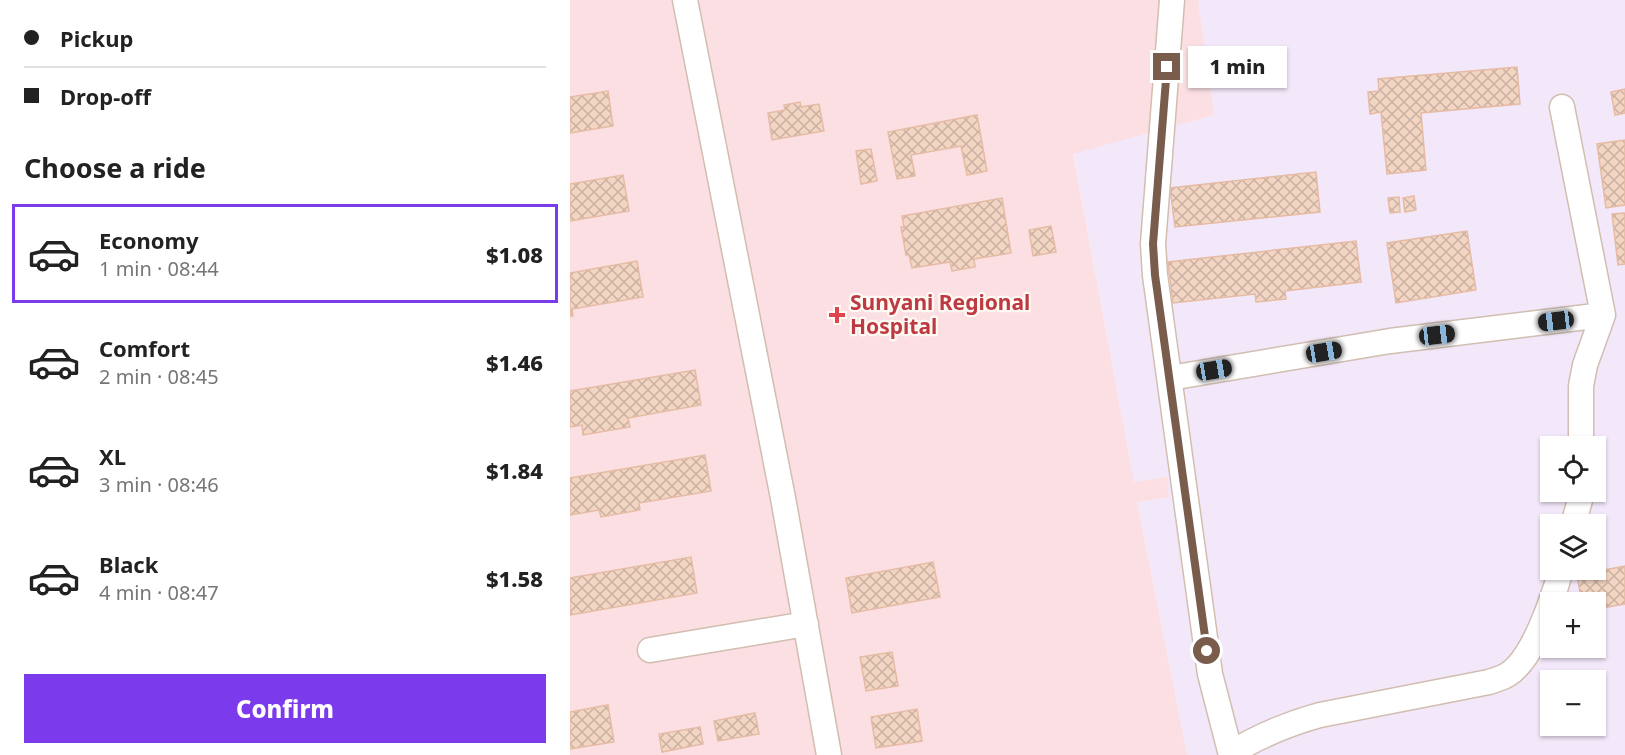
<!DOCTYPE html>
<meta charset="utf-8">
<style>
:root{--surface:#fff;--page:#f2f2f2;--text:#222;--muted:#767676;--line:#e0e0e0;--accent:#7c3aed}
body{margin:0;font-family:"Noto Sans",sans-serif;background:var(--page);color:var(--text);height:100vh;display:flex;flex-direction:column;font-size:22px;white-space:nowrap}
*{box-sizing:border-box;margin:0}
p{font-size:20px;color:var(--muted)}
.icon{flex:none;width:33px;height:33px;fill:none;stroke:currentColor;stroke-width:2;stroke-linecap:round;stroke-linejoin:round}
.map{position:relative;flex:1;overflow:hidden}
.details{display:flex;flex-direction:column;background:var(--surface);width:570px}
.details>*{flex:none}
.hud{display:grid;align-content:center;height:132px;padding:0 24px;background:var(--surface)}
.buttons{position:absolute;left:970px;top:436px;display:grid;gap:12px}
.buttons a{display:grid;place-items:center;width:66px;height:66px;border-radius:0px;background:var(--surface);box-shadow:0 2px 4px #0004;font-size:30px}
.end{position:absolute;width:27px;height:27px;margin:-14px;border:8px solid #7a5c4d;background:#fff;box-shadow:0 0 0 3px #fff}
.from{border-radius:50%}
.bubble{position:absolute;height:42px;border-radius:0px;background:var(--surface);box-shadow:0 2px 4px #0004;font-size:20px;font-weight:800;line-height:42px;text-align:center}
.car{position:absolute;width:18px;height:36px;margin:-18px -9px;border-radius:8px;box-shadow:0 0 4px 2px #0007;background:linear-gradient(#222 24%,#8ab4d8 0 40%,#222 0 76%,#8ab4d8 0 86%,#222 0)}
.hud b{display:flex;align-items:center;gap:21px;height:57px;font-size:22px}
.hud b+b{border-top:2px solid var(--line)}
.hud i{width:15px;height:15px;background:var(--text)}
ul{padding:0;list-style:none}
li{display:flex;align-items:center;gap:18px;height:99px;margin:0 12px 9px;padding:0 12px;border:3px solid transparent;border-radius:0px}
li div{flex:1}
li b{display:block;font-size:22px}
li em{font-style:normal;font-weight:800}
li.on{border-color:var(--accent)}
li>.icon{width:54px;height:54px;stroke-width:1.5}
h2{padding:0 24px;font-size:27px;line-height:72px}
.cta{display:flex;gap:12px;margin-top:auto;padding:12px 24px}
.cta a{flex:1;height:69px;border-radius:0px;background:var(--accent);color:#fff;font-size:24px;font-weight:800;line-height:69px;text-align:center}
main{display:flex;flex:1;min-height:0}
.map>svg:first-child{display:block}
.education{fill:#f3e8fa;fill-rule:evenodd}
.medical{fill:#fbdfe3}
.building{fill:url(#building-cross-hatch);stroke:#e6bba3;stroke-width:1.5}
.lines{fill:none;stroke-linecap:round;stroke-linejoin:round}
.minor-casing{stroke:#d1beb0;stroke-width:27}
.minor{stroke:#fff;stroke-width:24}
.route{stroke:#7a5c4d;stroke-width:8}
.health-dot{fill:#e0444e;stroke:#fffaf3;stroke-width:2}
.labels{text-anchor:middle;stroke-width:4.5;stroke-linejoin:round;paint-order:stroke}
.health-label{font-size:21px;font-weight:bold;fill:#be3a42;stroke:#fffaf3;text-anchor:start}
</style>
<main>
<section class="details">
<div class="hud">
<b><i class="from"></i>Pickup</b>
<b><i></i>Drop-off</b>
</div>
<h2>Choose a ride</h2>
<ul>
<li class="on"><svg class="icon" aria-label="car" viewBox="0 0 24 24"><path d="M5 17H2v-5l4-1 3-4h7l3 4 3 1v5h-3M9 17h6M6 11h13"/><circle cx="7" cy="17" r="2"/><circle cx="17" cy="17" r="2"/></svg><div><b>Economy</b><p>1 min · 08:44</p></div><em>$1.08</em></li>
<li><svg class="icon" aria-label="car" viewBox="0 0 24 24"><path d="M5 17H2v-5l4-1 3-4h7l3 4 3 1v5h-3M9 17h6M6 11h13"/><circle cx="7" cy="17" r="2"/><circle cx="17" cy="17" r="2"/></svg><div><b>Comfort</b><p>2 min · 08:45</p></div><em>$1.46</em></li>
<li><svg class="icon" aria-label="car" viewBox="0 0 24 24"><path d="M5 17H2v-5l4-1 3-4h7l3 4 3 1v5h-3M9 17h6M6 11h13"/><circle cx="7" cy="17" r="2"/><circle cx="17" cy="17" r="2"/></svg><div><b>XL</b><p>3 min · 08:46</p></div><em>$1.84</em></li>
<li><svg class="icon" aria-label="car" viewBox="0 0 24 24"><path d="M5 17H2v-5l4-1 3-4h7l3 4 3 1v5h-3M9 17h6M6 11h13"/><circle cx="7" cy="17" r="2"/><circle cx="17" cy="17" r="2"/></svg><div><b>Black</b><p>4 min · 08:47</p></div><em>$1.58</em></li>
</ul>
<div class="cta"><a>Confirm</a></div>
</section>
<div class="map">
<svg width="1055" height="755" viewBox="0 0 1055 755">
<defs>
<pattern id="building-cross-hatch" width="8" height="8" patternUnits="userSpaceOnUse" patternTransform="scale(1.5)"><rect width="8" height="8" fill="#f3d5c3"/><path d="M0 0l8 8M0 8l8-8" fill="none" stroke="#cab0a1"/></pattern>
</defs>
<rect width="100%" height="100%" fill="#fdf6ec"/>
<path class="education" d="M628,0H1055V755H617L567,502L596,477L564,482L503,153L644,115ZM981,447H1026V492H981ZM981,525H1026V570H981ZM981,603H1026V648H981ZM981,681H1026V726H981Z"/>
<path class="medical" d="M0,0H628L644,115L503,154L564,482L597,477L599,497L567,502L617,755H0Z"/>
<path class="building" d="M947,67L950,104L851,113L856,170L817,174L811,112L800,114L798,92L809,91L808,79Z
M1055,89V113L1045,115L1041,92Z
M38,91L43,126L0,133V97Z
M230,102L231,107L249,104L254,131L202,140L198,113L215,110L214,105Z
M407,115L417,171L397,175L391,146L341,155L345,176L327,179L318,132Z
M1055,140V205L1036,208L1027,144Z
M301,149L307,181L291,184L286,151Z
M746,172L750,212L605,227L600,188Z
M53,175L59,211L0,221V184Z
M844,196L846,210L835,212L833,198Z
M829,197L830,212L820,213L818,198Z
M432,198L441,253L404,259L405,267L382,271L380,262L342,268L339,255H336L331,227H334L332,216Z
M1055,213V264L1048,265L1042,214Z
M481,226L486,252L463,256L459,230Z
M897,231L906,290L826,303L817,243Z
M786,241L791,282L715,291L716,299L686,302L685,294L603,303L598,262Z
M67,261L73,297L2,309L3,316H0V273Z
M125,370L131,405L58,418L60,427L13,435L12,425L0,427V391Z
M135,455L141,491L69,503L70,510L31,517L29,510L0,515V478Z
M121,557L127,593L0,615V578Z
M363,562L370,597L282,613L276,578Z
M1055,566V604L1026,609V603H1012L1007,575Z
M322,652L328,686L296,691L290,657Z
M38,705L44,742L0,749V712Z
M347,709L352,741L306,748L301,717Z
M185,713L189,734L148,741L144,721Z
M130,727L133,744L92,752L89,734Z"/>
<g class="lines">
<g class="minor-casing">
<path id="minor" d="M115,0L213,498L259,755
M602,0L583,244L585,275L640,674L661,755
M992,107L1033,315L1015,365L1011,386V447
M600,378L820,341L1033,315
M1003,525L1010,500V492
M80,650L236,624
M661,753C689,736 717,724 750,715L919,682C925,680 932,678 937,675C963,660 983,598 991,570"/>
</g>
<use href="#minor" class="minor"/>
</g>
<g class="lines">
<path class="route" d="M597,67L583,244L585,275L637,651"/>
</g>
<path class="health-dot" d="M264 306h6v6h6v6h-6v6h-6v-6h-6v-6h6z"/>
<g class="labels">
<g class="health-label">
<text x="280" y="310">Sunyani Regional<tspan x="280" dy="24">Hospital</tspan></text>
</g>
</g>
</svg>
<div class="buttons">
<a><svg class="icon" aria-label="locate" viewBox="0 0 24 24"><circle cx="12" cy="12" r="6"/><path d="M12 2v4M12 18v4M2 12h4M18 12h4"/></svg></a>
<a><svg class="icon" aria-label="layers" viewBox="0 0 24 24"><path d="M12 4l9 5-9 5-9-5zM3 14l9 5 9-5"/></svg></a>
<a>+</a>
<a>−</a>
</div>
<i class="end from" style="left:637px;top:651px"></i>
<i class="end" style="left:597px;top:67px"></i>
<div class="bubble" style="left:618px;top:46px;width:99px">1 min</div>
<i class="car" style="left:986px;top:321px;rotate:263deg"></i>
<i class="car" style="left:867px;top:335px;rotate:83deg"></i>
<i class="car" style="left:754px;top:352px;rotate:81deg"></i>
<i class="car" style="left:644px;top:370px;rotate:80deg"></i>
</div>
</main>
